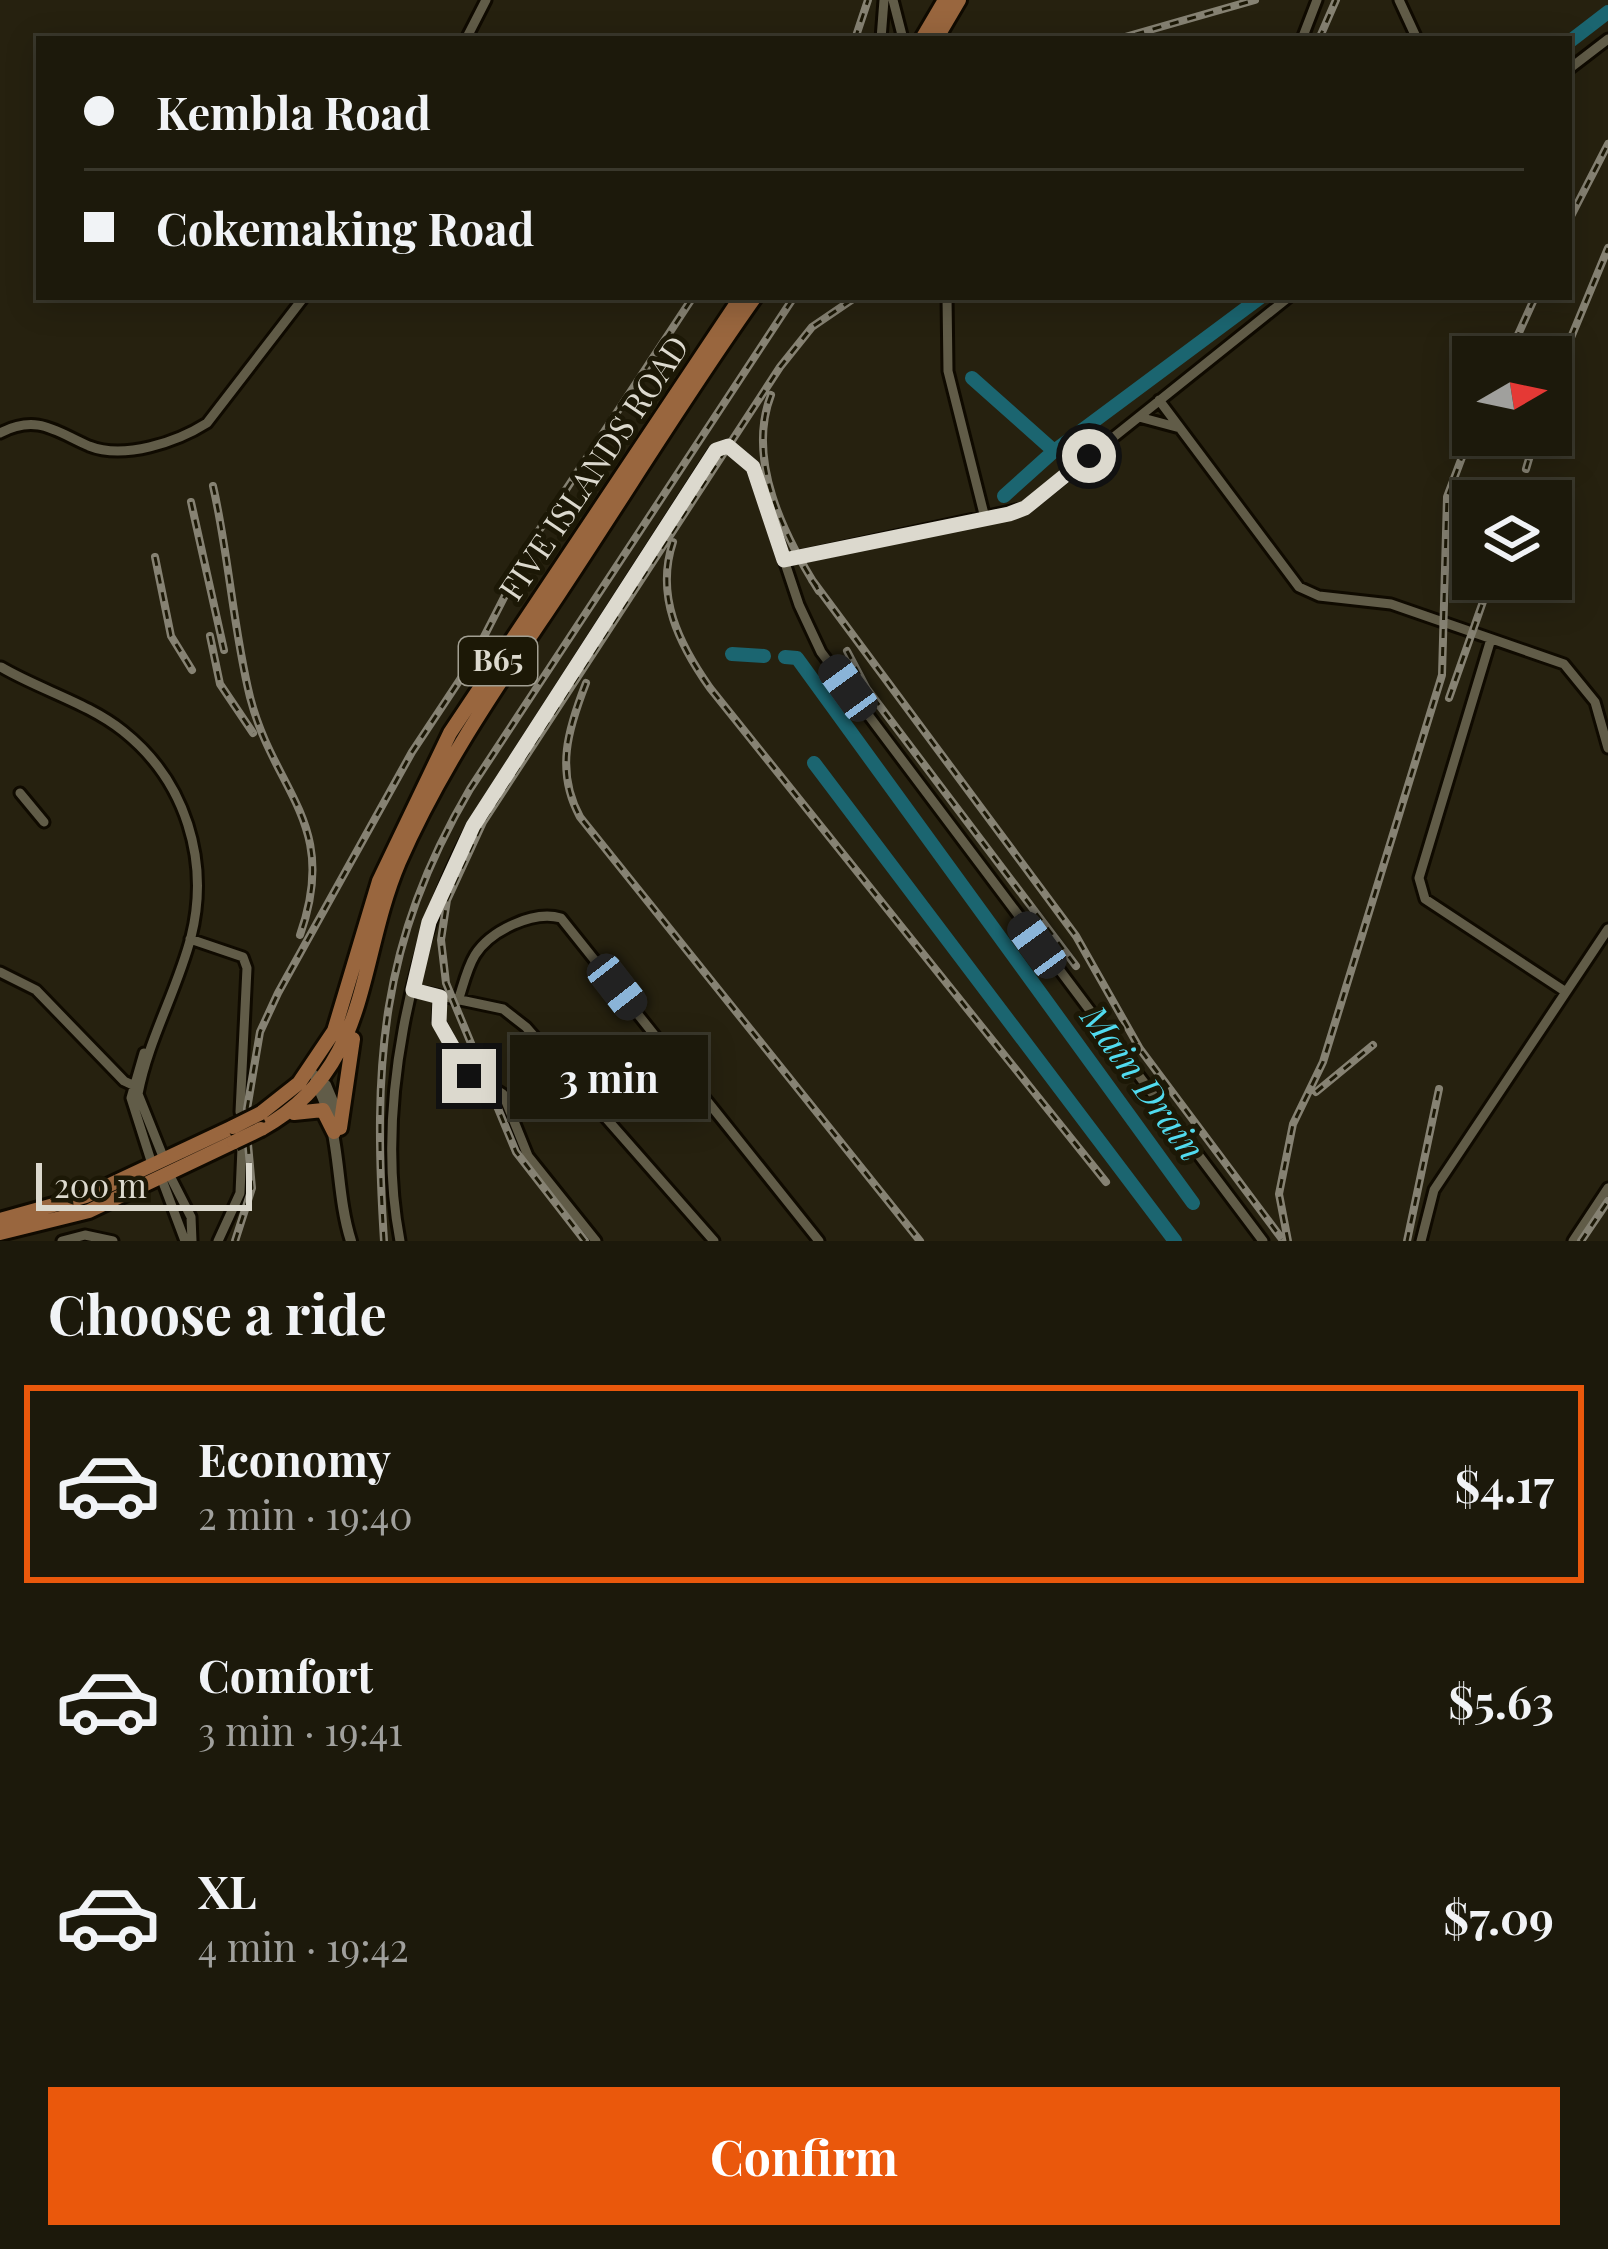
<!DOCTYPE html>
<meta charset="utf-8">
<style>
:root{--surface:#1c190b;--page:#252214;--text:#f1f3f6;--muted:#a0a09d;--line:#3a382c;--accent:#ea580c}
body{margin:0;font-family:"Playfair Display",serif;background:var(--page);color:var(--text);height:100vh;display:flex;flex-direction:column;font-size:45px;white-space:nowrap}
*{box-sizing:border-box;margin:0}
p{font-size:39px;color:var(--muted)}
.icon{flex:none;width:66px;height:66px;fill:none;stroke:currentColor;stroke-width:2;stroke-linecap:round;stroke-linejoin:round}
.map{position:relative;height:1241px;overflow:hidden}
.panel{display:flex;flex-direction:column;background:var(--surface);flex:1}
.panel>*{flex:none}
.guide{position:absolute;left:36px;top:36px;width:1536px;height:264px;border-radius:0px;box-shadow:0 6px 30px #0003,0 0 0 3px var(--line);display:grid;align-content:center;height:264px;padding:0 48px;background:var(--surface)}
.needle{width:78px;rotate:81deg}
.controls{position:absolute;left:1452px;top:336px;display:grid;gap:24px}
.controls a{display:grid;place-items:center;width:120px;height:120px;border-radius:0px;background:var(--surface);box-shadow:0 6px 30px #0003,0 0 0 3px var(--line);font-size:60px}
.scale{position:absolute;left:36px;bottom:30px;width:216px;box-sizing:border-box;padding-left:12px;border:6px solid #dcd9ce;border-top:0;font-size:33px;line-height:42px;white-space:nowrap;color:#dcd9ce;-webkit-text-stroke:9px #1c1806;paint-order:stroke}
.end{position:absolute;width:54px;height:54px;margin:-27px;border:15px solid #dcd9ce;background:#111;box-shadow:0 0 0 6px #111}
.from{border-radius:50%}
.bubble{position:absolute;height:84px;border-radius:0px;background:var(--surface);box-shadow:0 6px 30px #0003,0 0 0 3px var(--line);font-size:39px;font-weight:700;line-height:84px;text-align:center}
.car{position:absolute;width:36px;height:72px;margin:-36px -18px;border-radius:15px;box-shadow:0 0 9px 3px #0007;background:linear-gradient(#222 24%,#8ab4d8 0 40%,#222 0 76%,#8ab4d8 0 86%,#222 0)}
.guide b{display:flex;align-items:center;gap:42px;height:114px;font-size:45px}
.guide b+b{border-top:3px solid var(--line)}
.guide i{width:30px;height:30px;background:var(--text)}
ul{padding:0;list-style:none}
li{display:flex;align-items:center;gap:36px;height:198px;margin:0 24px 18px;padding:0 24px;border:6px solid transparent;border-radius:0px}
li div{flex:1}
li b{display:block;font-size:45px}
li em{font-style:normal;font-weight:700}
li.on{border-color:var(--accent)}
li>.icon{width:108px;height:108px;stroke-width:1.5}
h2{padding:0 48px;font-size:54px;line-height:144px}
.primary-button{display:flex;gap:24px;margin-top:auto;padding:24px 48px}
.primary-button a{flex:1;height:138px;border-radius:0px;background:var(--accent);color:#fff;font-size:48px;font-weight:700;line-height:138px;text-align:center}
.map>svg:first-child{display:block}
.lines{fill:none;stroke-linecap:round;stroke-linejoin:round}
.river{stroke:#1b6570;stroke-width:14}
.minor-casing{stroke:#0f0a00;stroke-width:15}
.tertiary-casing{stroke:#0f0a00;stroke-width:16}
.primary-casing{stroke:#0f0a00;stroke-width:20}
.minor{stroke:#615c48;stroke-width:9}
.tertiary{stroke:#615c48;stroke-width:10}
.primary{stroke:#99663e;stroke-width:14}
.rail-casing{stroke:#868273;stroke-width:8}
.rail{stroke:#1c1806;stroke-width:3;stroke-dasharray:9;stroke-linecap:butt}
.primary-bridge-casing{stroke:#0f0a00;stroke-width:20;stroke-linecap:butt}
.primary-bridge{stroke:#99663e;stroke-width:14}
.route{stroke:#dcd9ce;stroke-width:15}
.labels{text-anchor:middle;stroke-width:10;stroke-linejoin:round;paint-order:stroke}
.shield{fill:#1c1806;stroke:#a29f92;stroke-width:3}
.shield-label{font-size:30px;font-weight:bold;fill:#dcd9ce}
.street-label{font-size:33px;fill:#dcd9ce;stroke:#1c1806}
.water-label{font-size:36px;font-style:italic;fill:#51dbef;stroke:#1c1806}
</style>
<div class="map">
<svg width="1608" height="1241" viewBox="0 0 1608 1241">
<rect width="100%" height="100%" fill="#26210f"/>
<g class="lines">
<path class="river" d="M1569,42L1608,12
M972,378L1054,451
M1004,496L1054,451L1261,297
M732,654L764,656
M785,657L797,658L1193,1203
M814,763L1175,1241"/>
<g class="minor-casing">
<path id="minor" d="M893,0L903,39
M1399,0L1417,39
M466,39L486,0
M881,39L884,0
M1302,39L1317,0
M1569,69L1608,39
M947,297L948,371L985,518
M1159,400L1299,587L1319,596L1391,604L1564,664L1595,702L1608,748
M1139,417L1180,428
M0,433C37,414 55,431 89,446C124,460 177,442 207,423L304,297
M784,560L1025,508L1289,297
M1491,639L1419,878L1425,899L1566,992
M1,667C40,690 88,703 123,731C186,781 210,861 191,937C177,991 148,1040 138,1094L164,1159
M20,793L44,822
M190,939L243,957L247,968L240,1112
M0,972L36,990L124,1081L139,1088
M413,990L503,1009L526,1027L714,1241
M440,997L438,1020L464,1069L503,1094L528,1156L596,1241
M458,1001C463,986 467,968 475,955C490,931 533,910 561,918L819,1241
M144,1053L131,1098L152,1164
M169,1174L191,1217L192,1241
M161,1177L185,1241
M62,1241L85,1235L113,1241
M218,1241L240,1193L242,1148
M400,1241C375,1110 410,942 473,826L714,452L728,446L753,467L799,605L821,652L1263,1241
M1421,1241L1434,1190L1608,929
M1573,1241L1608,1188"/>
</g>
<g class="tertiary-casing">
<path id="tertiary" d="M308,1070L326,1085L339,1116
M315,1082C343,1131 334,1188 351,1241"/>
</g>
<g class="primary-casing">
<path id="primary" d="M922,39L945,0
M936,39L959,0
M261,1113L299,1083L334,1031L379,881L450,733L741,297
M294,1113L323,1110L334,1132
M340,1128L353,1039
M261,1129C372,1068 356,963 399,862C441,766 500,682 558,595C624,496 686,394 755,297
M0,1220L86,1196L233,1127
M0,1233L89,1211L234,1142"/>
</g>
<use href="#minor" class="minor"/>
<use href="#tertiary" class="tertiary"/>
<use href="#primary" class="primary"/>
<g class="rail-casing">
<path id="rail" d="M855,39L868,0
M1118,39L1255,0
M1319,39L1336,0
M1569,220L1608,144
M1508,357L1535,297
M1551,386L1608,248
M771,395C746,460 784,536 819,591
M1526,469L1536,435
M213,486C229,556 233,628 250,697C274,792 340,823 300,935
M191,502L224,650
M673,542C655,596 679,644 710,688L1106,1182
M155,557L171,636L192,670
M812,580L1076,936L1140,1049L1282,1239
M210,636L220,684L253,733
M847,651L867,689L1076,966
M586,683C568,729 555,771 580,817L920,1241
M1449,698L1491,579
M1316,1092L1373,1045
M247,1109L260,1032L278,993L412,752L469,666L536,535L693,297
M235,1241L252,1188L248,1144
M384,1241C373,1066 379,944 470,789L794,297
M585,1241L516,1152L446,983L441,940L447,900L483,822L780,367L812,327L856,297
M1288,1241L1279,1194L1293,1124L1323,1062L1442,675L1447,497L1473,428
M1407,1241L1439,1089
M1581,1241L1608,1201"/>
</g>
<use href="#rail" class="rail"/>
<g class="primary-bridge-casing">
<path id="primary-bridge" d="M233,1127L261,1113
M234,1142L261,1129"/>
</g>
<use href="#primary-bridge" class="primary-bridge"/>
</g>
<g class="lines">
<path class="route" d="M469,1076L439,1023L440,997L413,990L429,922L473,826L716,450L728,446L753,467L784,560L1009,514L1025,508L1089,456"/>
</g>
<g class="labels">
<rect class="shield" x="459" y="637" width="78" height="48" rx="9"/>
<g class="shield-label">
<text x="498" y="671">B65</text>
</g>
<g class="street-label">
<text transform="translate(594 468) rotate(-56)" y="12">FIVE ISLANDS ROAD</text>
</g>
<g class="water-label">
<text transform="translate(1143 1083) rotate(54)" y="13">Main Drain</text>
</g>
</g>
</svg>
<div class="controls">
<a><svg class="needle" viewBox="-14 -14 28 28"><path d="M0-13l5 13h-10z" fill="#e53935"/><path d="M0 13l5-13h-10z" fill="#a0a09d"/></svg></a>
<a><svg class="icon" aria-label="layers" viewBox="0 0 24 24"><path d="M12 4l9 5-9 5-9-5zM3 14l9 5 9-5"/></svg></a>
</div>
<div class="scale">200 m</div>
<i class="end from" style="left:1089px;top:456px"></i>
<i class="end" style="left:469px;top:1076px"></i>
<div class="bubble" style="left:510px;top:1035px;width:198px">3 min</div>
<i class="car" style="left:848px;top:688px;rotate:324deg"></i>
<i class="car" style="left:1037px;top:945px;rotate:324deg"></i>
<i class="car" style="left:617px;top:987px;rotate:142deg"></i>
<div class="guide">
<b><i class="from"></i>Kembla Road</b>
<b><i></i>Cokemaking Road</b>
</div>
</div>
<section class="panel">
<h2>Choose a ride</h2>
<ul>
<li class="on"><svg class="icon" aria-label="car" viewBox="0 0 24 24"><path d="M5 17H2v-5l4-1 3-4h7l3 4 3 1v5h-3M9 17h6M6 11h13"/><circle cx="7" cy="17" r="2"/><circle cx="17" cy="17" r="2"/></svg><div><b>Economy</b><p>2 min · 19:40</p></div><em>$4.17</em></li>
<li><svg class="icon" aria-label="car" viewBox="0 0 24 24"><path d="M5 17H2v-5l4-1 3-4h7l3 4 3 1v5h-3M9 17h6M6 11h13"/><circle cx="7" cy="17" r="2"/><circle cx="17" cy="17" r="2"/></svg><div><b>Comfort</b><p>3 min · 19:41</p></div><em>$5.63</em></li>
<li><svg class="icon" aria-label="car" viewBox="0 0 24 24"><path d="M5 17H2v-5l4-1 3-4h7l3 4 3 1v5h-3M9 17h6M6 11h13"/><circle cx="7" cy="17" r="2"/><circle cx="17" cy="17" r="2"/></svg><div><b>XL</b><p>4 min · 19:42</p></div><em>$7.09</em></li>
</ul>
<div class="primary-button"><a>Confirm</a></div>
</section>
